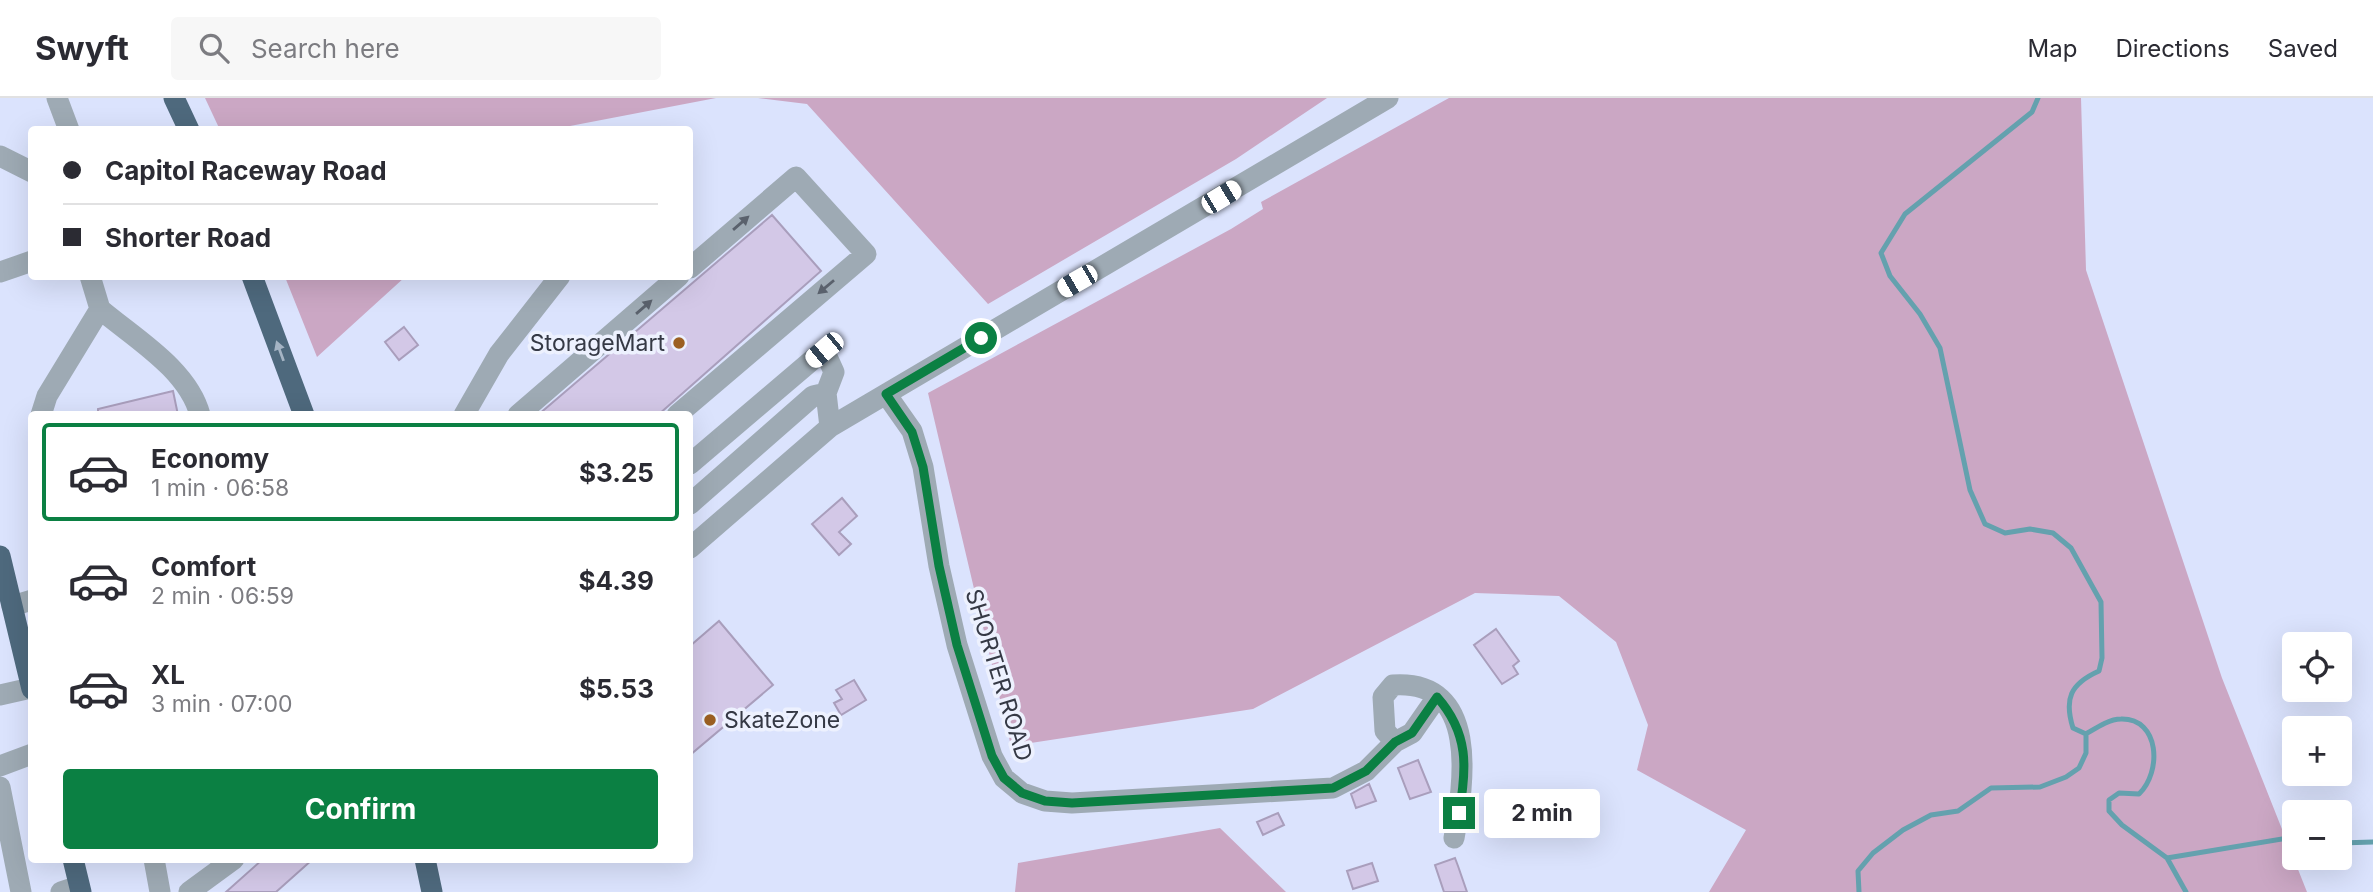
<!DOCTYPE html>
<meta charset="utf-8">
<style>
:root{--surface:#fff;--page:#f7f7f7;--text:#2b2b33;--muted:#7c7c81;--line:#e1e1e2;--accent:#0b8043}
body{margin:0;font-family:Inter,sans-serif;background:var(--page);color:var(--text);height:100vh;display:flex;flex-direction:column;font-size:26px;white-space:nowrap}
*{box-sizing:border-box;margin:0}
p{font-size:23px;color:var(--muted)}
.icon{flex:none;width:38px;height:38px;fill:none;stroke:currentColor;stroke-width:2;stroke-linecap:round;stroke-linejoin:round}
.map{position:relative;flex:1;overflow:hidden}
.drawer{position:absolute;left:28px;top:313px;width:665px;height:452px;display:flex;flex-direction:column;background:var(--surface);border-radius:7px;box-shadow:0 7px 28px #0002}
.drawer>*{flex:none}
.hud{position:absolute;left:28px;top:28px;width:665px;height:154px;border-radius:7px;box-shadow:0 7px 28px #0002;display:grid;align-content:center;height:154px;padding:0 35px;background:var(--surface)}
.tools{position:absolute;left:2282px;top:534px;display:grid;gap:14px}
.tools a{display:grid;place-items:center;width:70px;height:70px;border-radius:7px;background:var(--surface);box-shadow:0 7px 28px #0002;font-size:35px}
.end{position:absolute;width:32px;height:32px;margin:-16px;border:9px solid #0b8043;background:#fff;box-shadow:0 0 0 4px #fff}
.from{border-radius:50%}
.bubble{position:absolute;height:49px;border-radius:7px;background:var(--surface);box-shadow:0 7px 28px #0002;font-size:23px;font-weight:700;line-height:49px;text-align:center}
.car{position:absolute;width:21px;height:42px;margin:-21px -10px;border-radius:9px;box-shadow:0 0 5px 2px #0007;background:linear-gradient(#fff 24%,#345 0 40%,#fff 0 76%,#345 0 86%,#fff 0)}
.hud b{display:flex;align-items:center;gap:24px;height:66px;font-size:26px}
.hud b+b{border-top:2px solid var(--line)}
.hud i{width:18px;height:18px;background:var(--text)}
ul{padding:12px 0 0;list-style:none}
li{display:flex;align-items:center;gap:21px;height:98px;margin:0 14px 10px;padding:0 21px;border:4px solid transparent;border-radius:7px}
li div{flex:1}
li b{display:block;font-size:26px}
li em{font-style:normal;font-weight:700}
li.active{border-color:var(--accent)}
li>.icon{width:63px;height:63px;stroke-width:1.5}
.action{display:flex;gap:14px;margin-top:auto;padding:14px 35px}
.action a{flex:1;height:80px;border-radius:7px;background:var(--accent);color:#fff;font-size:28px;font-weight:700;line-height:80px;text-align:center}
header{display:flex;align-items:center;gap:42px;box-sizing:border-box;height:98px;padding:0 35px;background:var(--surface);border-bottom:2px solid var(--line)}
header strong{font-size:33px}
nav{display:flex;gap:38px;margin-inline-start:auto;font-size:24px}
.search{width:490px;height:63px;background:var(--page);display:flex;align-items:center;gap:18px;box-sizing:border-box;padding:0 24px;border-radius:7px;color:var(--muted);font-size:26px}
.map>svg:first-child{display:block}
.green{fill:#cba7c4}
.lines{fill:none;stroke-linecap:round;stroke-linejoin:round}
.stream{stroke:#64a1ae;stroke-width:5}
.building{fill:#d3c8e7;stroke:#a99ebc;stroke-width:2}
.minor{stroke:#9eaab4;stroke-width:21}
.highway{stroke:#4e697d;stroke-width:21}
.oneway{fill:#5a616c}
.oneway2{fill:#a5b4c4}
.route{stroke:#0b8043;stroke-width:9}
.poi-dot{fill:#9c6022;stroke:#edf1fe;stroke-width:2.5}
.labels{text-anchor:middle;stroke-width:7;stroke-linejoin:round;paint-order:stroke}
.poi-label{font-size:23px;fill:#353945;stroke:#edf1fe;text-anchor:end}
.street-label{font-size:23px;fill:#353945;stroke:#edf1fe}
</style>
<header>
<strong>Swyft</strong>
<div class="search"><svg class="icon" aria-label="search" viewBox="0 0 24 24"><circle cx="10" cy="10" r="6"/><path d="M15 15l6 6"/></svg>Search here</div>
<nav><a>Map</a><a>Directions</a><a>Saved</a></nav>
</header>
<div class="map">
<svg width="2373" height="794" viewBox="0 0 2373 794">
<rect width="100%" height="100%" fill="#dbe3fd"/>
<path class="green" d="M205,0H716L570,28L566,31L220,32Z
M758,0H1327L1236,61L988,206L807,6Z
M1449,0H2081L2086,172L2222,580L2307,794H1709L1746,732L1637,672L1648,627L1616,544L1559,498L1475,495L1253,611L1011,648L928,295L1231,131L1263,111L1261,104Z
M285,179H405L317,259Z
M1220,730L1286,794H1015L1018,765Z"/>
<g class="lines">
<path class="stream" d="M2038,0L2032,14L1905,116L1881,155L1890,178L1920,216L1940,250L1970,392L1985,426L2005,435L2030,431L2053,435L2071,450L2101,504L2102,560L2099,573C2070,586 2064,601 2073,630L2086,636C2096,630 2109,621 2121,621C2160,620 2162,674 2139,696L2119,695L2109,702V713L2122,727L2167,760L2186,794
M2340,745L2373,744
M2167,760L2294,739
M1859,794L1858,773L1873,755L1903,732L1931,717L1958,713L1991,690L2040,689L2066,679L2079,670L2086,655V636"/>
</g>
<path class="building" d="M772,117L821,173L658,317H538Z
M404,229L418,247L399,262L385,244Z
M173,293L178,317H98V311Z
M842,400L857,418L839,434L851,446L839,457L812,426Z
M719,523L773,587L690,657V548Z
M1496,531L1519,563L1513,568L1518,576L1502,586L1474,547Z
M854,582L866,602L841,617L834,605L842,601L836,592Z
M1418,662L1431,694L1410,701L1398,670Z
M1369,686L1376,703L1356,710L1351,696Z
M1278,715L1284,727L1263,737L1257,724Z
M1455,760L1458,768L1467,794H1444L1435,767Z
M263,761H313L276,794H226Z
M1372,765L1378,783L1353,791L1347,773Z"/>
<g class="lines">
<path class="minor" d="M57,0L69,32
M0,58L32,74
M0,174L32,163
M100,211C134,240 188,271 200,317
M886,296L912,333L923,369L939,468L957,547L992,658L1004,680L1022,695L1045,703L1072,705L1333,690L1366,673L1395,644L1385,633L1383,599L1393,587C1480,581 1464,685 1454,740
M41,317L47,298L100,211L90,178
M464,317L499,256L560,178
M518,317L679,178
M677,317L866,156L796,79L690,170
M690,366L824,252L834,274L826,295L830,329
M690,406L813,298L826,295
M690,450L830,329L1388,0
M12,508L32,502
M0,597L31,590
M1395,644L1412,635L1437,599
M0,668L32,656
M0,689L21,794
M154,761L160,794
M61,794L79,788
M189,794L234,761"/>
<path class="highway" d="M174,0L189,32
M252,178L304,317
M0,458L32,591
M73,761L81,794
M425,761L432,794"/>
</g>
<defs><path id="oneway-solid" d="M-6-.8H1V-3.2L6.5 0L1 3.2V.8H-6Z" transform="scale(1.75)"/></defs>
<g class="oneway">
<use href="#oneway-solid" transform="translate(741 125) rotate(-41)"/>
<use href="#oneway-solid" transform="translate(826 189) rotate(140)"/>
<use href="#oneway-solid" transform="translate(644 209) rotate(-41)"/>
</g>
<use class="oneway2" href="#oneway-solid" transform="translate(280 253) rotate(-110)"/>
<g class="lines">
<path class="route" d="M981,240L886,296L912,334L923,369L939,468L957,547L992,658L1004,680L1022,695L1045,703L1072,705L1333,690L1366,673L1395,644L1412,635L1437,599C1469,635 1467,670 1459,715"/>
</g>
<g class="poi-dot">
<circle cx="679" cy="245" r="7"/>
<circle cx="710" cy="622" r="7"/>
</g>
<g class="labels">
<g class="poi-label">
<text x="665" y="253">StorageMart</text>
<text x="724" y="630" text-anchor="start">SkateZone</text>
</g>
<g class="street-label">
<text transform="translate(999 577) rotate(73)" y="8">SHORTER ROAD</text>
</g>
</g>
</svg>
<div class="tools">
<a><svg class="icon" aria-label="locate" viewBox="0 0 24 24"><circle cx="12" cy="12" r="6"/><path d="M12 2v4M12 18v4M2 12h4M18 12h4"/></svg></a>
<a>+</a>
<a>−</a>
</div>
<i class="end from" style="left:981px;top:240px"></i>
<i class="end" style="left:1459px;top:715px"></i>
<div class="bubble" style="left:1484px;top:691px;width:116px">2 min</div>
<i class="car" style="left:1221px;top:99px;rotate:59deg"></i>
<i class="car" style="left:1077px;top:183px;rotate:240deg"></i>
<i class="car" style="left:824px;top:252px;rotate:230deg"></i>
<div class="hud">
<b><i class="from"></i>Capitol Raceway Road</b>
<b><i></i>Shorter Road</b>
</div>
<section class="drawer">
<ul>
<li class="active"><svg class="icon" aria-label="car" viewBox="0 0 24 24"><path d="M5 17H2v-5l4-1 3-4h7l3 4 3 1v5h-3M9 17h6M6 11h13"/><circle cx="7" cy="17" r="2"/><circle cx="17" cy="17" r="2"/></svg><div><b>Economy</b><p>1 min · 06:58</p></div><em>$3.25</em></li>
<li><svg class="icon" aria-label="car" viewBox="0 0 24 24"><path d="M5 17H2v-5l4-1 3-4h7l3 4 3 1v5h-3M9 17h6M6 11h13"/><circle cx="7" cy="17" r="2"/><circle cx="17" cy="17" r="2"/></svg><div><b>Comfort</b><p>2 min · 06:59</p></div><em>$4.39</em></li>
<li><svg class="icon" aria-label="car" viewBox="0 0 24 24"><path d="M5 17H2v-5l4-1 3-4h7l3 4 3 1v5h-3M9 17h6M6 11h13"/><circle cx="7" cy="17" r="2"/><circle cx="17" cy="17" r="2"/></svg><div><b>XL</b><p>3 min · 07:00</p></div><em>$5.53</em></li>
</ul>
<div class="action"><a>Confirm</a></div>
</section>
</div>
